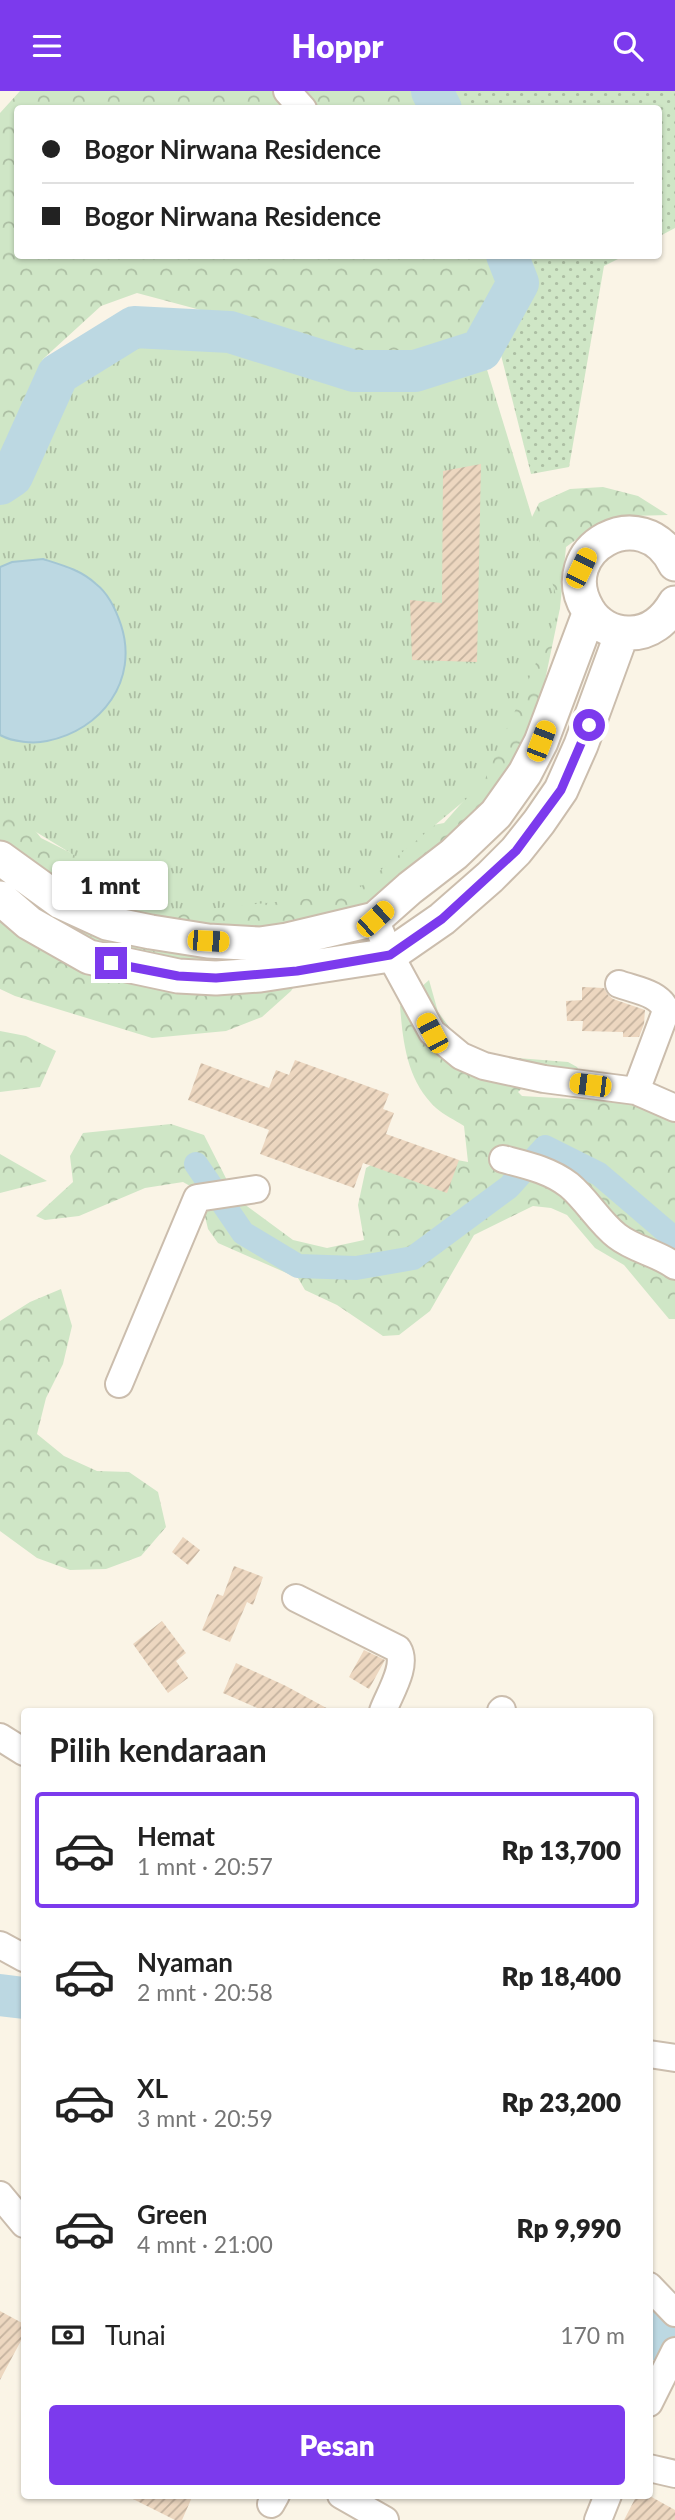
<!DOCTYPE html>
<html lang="id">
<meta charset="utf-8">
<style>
:root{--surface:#fff;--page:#f6f6f6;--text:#222;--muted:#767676;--line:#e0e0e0;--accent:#7c3aed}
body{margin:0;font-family:Lato,sans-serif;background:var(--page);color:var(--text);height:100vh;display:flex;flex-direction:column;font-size:26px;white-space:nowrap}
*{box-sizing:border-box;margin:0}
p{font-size:23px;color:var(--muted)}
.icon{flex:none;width:38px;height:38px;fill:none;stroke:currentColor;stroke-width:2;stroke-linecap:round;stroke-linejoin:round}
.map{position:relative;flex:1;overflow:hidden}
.drawer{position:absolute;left:21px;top:1617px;width:632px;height:791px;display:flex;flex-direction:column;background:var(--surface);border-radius:7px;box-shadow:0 2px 5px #0004}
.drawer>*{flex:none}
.top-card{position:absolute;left:14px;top:14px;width:648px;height:154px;border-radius:7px;box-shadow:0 2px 5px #0004;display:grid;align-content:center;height:154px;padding:0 28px;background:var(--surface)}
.end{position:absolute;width:32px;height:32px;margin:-16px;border:9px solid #7c3aed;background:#fff;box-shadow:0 0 0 4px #fff}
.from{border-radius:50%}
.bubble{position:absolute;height:49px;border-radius:7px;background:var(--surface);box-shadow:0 2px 5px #0004;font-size:23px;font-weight:800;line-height:49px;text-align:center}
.car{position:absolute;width:21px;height:42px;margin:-21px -10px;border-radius:9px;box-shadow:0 0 5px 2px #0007;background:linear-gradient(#f5c518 24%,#345 0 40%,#f5c518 0 76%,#345 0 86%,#f5c518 0)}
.top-card b{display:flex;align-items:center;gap:24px;height:66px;font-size:26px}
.top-card b+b{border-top:2px solid var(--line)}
.top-card i{width:18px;height:18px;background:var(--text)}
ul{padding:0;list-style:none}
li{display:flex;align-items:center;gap:21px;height:116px;margin:0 14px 10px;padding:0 14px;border:4px solid transparent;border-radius:7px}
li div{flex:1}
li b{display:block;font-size:26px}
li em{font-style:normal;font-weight:800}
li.selected{border-color:var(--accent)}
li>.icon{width:63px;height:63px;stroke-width:1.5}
h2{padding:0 28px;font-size:32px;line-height:84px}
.pay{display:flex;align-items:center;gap:18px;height:77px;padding:0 28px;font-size:26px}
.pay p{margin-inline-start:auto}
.cta{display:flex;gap:14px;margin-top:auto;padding:14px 28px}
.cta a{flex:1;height:80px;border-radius:7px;background:var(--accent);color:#fff;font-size:28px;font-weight:800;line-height:80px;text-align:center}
header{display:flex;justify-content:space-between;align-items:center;height:91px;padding:0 28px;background:var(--accent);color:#fff;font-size:32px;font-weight:800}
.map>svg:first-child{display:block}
.grass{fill:url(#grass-dots)}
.forest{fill:url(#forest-crowns)}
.park{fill:url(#park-tufts)}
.water{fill:#bcd8e2;stroke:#a3c6d3;stroke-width:2}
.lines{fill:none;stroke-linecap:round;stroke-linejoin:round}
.canal{stroke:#bcd8e2;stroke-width:24}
.river{stroke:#bcd8e2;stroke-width:42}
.building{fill:url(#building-hatch)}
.minor-casing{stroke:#cbbdad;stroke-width:30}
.tertiary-casing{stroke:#cbbdad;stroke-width:37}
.minor{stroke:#fff;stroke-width:26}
.tertiary{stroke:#fff;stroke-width:33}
.route{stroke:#7c3aed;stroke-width:9}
</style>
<header><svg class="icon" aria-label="menu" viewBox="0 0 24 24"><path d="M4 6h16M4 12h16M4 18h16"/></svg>Hoppr<svg class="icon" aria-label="search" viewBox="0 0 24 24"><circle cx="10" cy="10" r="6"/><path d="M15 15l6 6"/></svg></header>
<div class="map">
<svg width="675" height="2429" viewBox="0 0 675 2429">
<defs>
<pattern id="grass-dots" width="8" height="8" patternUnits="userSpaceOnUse" patternTransform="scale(1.75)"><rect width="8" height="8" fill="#cfe6c6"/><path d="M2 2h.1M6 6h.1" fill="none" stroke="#acbea3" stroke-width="1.8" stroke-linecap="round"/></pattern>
<pattern id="forest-crowns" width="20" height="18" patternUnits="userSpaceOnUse" patternTransform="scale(1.75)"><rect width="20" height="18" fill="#cfe6c6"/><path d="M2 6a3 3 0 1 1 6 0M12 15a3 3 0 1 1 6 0" fill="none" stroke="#acbea3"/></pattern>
<pattern id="park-tufts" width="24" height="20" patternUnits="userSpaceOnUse" patternTransform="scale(1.75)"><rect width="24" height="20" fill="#cfe6c6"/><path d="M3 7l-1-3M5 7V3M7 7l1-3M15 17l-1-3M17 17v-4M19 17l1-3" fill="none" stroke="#acbea3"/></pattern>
<pattern id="building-hatch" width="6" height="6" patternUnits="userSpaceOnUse" patternTransform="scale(1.75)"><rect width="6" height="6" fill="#edd7c0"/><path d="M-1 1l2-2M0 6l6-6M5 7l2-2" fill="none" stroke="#c4b29e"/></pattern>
</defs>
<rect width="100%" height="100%" fill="#faf4e6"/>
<path class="grass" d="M435,0H675V137L658,146V18L438,17Z
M476,165H624L604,175L569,376L531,383Z"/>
<path class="forest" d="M20,0H429L439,17L18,18V164L494,165V211L450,262L415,280L342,278L238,229L137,202L101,215L43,268L11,339L0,377V468V22Z
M603,396L638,405L668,424L632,425L596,434L566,456L560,517L537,628L486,716L342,845L312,869L291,900L262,926L226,940L152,947L15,905L0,898V643L19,719L41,747L71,762L379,744L444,732L466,707L524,442L539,412L570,398Z
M429,889L438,921L458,948L492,965L568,971L577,976L581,983L523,996L518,1001L522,1005L640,1012L675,1027V1228H669L624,1174L595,1157L567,1124L551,1117L533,1115L474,1144L430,1220L399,1244L383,1245L337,1214L305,1199L298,1187L218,1152L208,1138L199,1100L183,1091L145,1097L79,1125L45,1129L36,1125L73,1091L70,1065L83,1042L171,1033L204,1044L236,1107L293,1149L327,1157L364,1149L358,1114L366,1077L397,1058L468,1071L464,1035C455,1029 444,1024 436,1017C407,990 403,952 400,915Z
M0,940L26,945L56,960L40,996L0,1001Z
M0,1063L47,1090L0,1102Z
M61,1198L72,1235L63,1273L46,1307L37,1343L64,1365L97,1380L129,1381L158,1401L166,1436L141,1465L106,1478L70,1479L37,1467L0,1440V1230L30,1211Z"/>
<path class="park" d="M167,238L342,278L481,259L560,517L482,695L352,803L169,822L0,719V364L50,299Z"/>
<path class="water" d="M43,468C62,474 81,479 96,493C109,503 116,519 121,534C139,589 102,639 47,650C33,653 13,651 0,644V476L12,471Z"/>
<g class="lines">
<path class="canal" d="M196,1073L243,1142L298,1175L356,1177L413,1167L509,1096L545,1056L599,1083L675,1148"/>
<path class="river" d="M432,0L441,18
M0,393L12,385L58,283L134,236L230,241L354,280H415L481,259L518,192L507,164
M0,1904L24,1907
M649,2237L675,2260"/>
</g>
<path class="building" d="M481,373L477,571L412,569L410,509L442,512L443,380Z
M582,896L604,897L608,904L613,908L645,919L644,933L639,946H623V941L582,940L583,930H567L566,910L582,909Z
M295,969L389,1003L383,1018L394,1022L386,1043L459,1069L447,1102L363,1072L354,1097L260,1063L269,1039L188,1009L201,972L269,997L276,979L289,984Z
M183,1446L200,1459L188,1474L172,1461Z
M234,1475L263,1486L253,1514L247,1511L230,1551L202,1539L217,1503L223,1505Z
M162,1530L186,1562L176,1570L188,1587L168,1602L133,1553Z
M364,1559L385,1569L369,1598L349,1586Z
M236,1572L286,1595L332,1620H264L223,1602Z
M0,2220L24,2233V2244L0,2289Z
M125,2404H193L182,2429H175Z
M637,2404H648L675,2419V2429H624Z"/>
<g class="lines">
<g class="minor-casing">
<path id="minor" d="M287,0L303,18
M375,828L390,864L432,941L461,965L484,975L544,988L636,1000L675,1017
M619,893C635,899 661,902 666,920L636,1000
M503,1068C526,1074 550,1079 569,1094C587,1109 599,1131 617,1145C635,1159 658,1162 675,1175
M119,1293L197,1107L256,1098
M296,1507L398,1558C408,1575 389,1603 383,1620
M501,1620L502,1619
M0,1646L24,1661
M0,1854L24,1867
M649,1963L675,1967
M0,2104L24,2133
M649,2195L675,2222
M649,2312L675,2260
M649,2377L675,2383
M341,2404L385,2429
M271,2413L276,2404
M598,2429L608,2404"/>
</g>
<g class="tertiary-casing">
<path id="tertiary" d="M675,473C643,407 551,458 588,519C596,533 612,542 628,542C650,543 665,529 675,512
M0,767L61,811L107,832L151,841L208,850L260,853L287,849L375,828L410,797L454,763L496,723L525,682L541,651L589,523
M0,807L29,832L89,866L178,885L216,887L260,884L390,864L442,828L490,786L516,760L539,731L561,699L581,654L622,542"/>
</g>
<use href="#minor" class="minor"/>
<use href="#tertiary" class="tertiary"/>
</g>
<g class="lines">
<path class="route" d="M111,872L178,885L216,887L297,880L390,864L442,828L516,760L561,699L589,634"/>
</g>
</svg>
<i class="end from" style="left:589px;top:634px"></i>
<i class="end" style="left:111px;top:872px"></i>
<div class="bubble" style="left:52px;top:770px;width:116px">1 mnt</div>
<i class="car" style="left:581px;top:477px;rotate:26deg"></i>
<i class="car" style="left:541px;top:650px;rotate:21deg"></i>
<i class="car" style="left:375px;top:828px;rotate:48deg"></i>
<i class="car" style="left:208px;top:850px;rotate:93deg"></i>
<i class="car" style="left:432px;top:942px;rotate:332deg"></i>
<i class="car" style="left:590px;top:994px;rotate:277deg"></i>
<div class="top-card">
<b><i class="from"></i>Bogor Nirwana Residence</b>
<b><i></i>Bogor Nirwana Residence</b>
</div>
<section class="drawer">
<h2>Pilih kendaraan</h2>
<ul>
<li class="selected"><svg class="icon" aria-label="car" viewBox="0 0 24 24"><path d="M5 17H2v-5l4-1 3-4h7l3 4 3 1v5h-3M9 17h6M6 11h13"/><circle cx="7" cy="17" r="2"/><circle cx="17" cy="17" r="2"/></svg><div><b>Hemat</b><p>1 mnt · 20:57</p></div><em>Rp 13,700</em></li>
<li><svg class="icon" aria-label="car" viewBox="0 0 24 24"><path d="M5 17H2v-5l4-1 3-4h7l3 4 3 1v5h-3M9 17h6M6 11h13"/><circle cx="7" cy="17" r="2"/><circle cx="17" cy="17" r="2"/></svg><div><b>Nyaman</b><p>2 mnt · 20:58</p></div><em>Rp 18,400</em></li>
<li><svg class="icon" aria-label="car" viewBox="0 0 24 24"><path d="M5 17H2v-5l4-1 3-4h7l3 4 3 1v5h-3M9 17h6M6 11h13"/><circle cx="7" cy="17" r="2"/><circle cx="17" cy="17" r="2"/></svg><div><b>XL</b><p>3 mnt · 20:59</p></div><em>Rp 23,200</em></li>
<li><svg class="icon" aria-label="car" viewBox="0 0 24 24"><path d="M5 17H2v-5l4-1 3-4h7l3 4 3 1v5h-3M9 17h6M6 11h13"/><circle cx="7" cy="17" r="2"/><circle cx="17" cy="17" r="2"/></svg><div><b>Green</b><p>4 mnt · 21:00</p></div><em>Rp 9,990</em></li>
</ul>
<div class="pay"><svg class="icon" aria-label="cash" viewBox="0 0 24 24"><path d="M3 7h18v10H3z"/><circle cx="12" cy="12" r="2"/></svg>Tunai<p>170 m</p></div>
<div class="cta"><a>Pesan</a></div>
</section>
</div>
